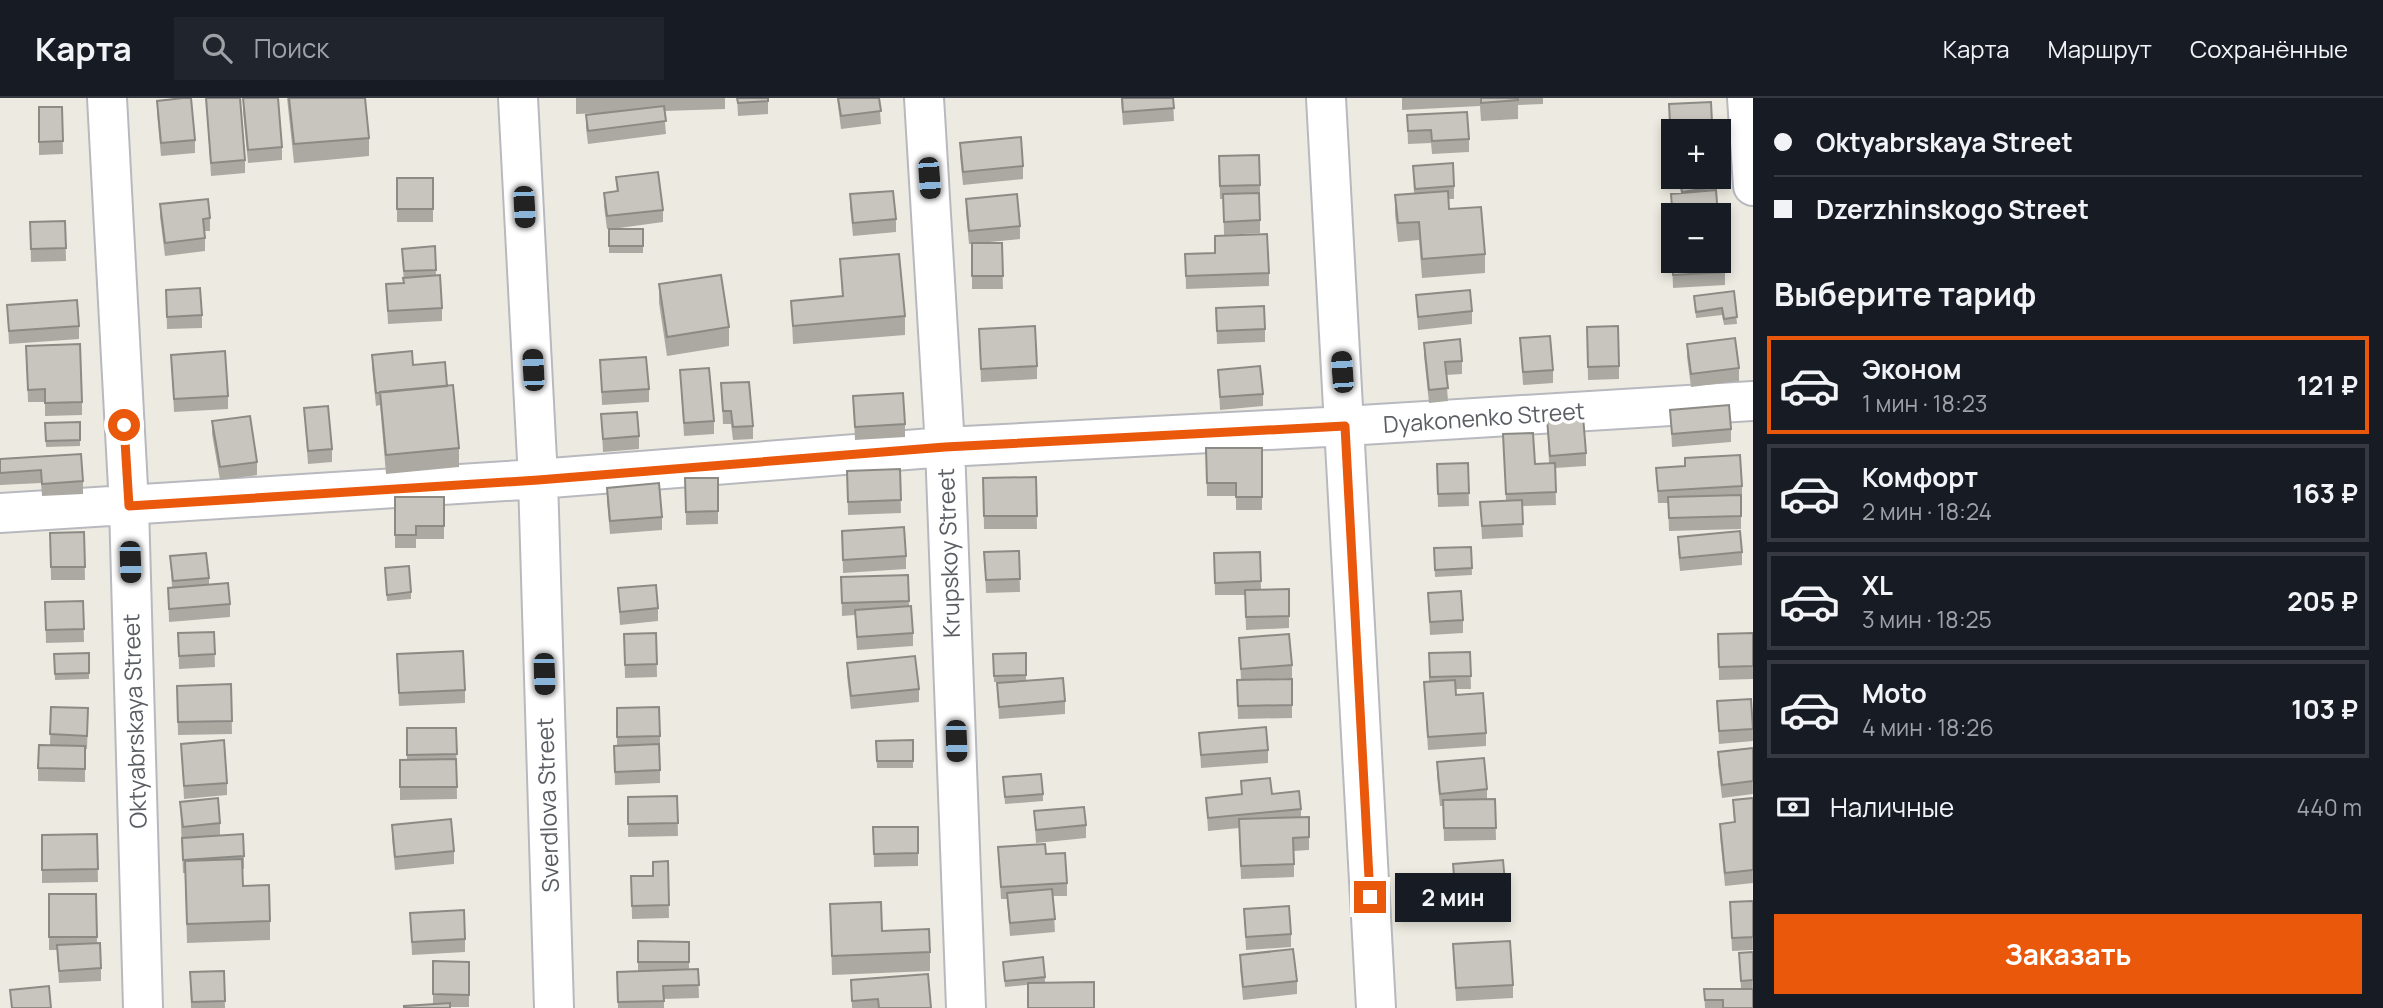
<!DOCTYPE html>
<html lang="ru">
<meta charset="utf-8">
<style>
:root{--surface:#171b24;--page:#20242c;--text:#f1f3f6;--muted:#9ea1a6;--line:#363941;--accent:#ea580c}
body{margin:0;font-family:Manrope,sans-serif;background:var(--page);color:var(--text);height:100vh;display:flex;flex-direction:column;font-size:26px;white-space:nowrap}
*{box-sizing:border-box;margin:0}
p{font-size:23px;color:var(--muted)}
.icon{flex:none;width:38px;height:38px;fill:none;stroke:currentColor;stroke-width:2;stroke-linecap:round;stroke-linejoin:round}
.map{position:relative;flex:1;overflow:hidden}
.side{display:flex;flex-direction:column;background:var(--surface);width:630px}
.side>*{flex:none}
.guide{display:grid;align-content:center;height:154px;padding:0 21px;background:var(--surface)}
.tools{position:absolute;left:1661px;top:21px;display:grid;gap:14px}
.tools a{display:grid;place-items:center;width:70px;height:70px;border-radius:0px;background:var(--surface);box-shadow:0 4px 10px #0003;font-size:35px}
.end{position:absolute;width:32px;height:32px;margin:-16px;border:9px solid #ea580c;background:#fff;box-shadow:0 0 0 4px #fff}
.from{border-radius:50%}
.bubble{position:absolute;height:49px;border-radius:0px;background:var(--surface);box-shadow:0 4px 10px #0003;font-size:23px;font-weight:700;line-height:49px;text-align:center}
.car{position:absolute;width:21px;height:42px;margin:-21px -10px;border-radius:9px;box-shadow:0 0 5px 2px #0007;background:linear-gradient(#222 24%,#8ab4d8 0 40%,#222 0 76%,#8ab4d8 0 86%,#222 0)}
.guide b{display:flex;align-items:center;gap:24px;height:66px;font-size:26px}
.guide b+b{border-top:2px solid var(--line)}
.guide i{width:18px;height:18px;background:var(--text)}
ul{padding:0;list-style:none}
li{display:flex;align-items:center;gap:21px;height:98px;margin:0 14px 10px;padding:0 7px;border:4px solid var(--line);border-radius:0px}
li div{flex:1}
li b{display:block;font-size:26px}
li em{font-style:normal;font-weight:700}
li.current{border-color:var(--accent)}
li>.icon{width:63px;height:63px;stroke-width:1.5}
h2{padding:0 21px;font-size:32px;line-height:84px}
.pay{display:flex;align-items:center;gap:18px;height:77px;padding:0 21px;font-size:26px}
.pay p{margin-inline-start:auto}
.button{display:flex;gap:14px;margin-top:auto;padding:14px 21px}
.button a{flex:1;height:80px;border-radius:0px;background:var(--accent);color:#fff;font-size:28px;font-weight:700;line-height:80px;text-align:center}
header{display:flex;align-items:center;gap:42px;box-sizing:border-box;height:98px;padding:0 35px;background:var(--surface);border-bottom:2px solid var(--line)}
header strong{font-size:33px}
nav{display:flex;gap:38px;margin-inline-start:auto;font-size:24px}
.search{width:490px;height:63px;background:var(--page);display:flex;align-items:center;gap:18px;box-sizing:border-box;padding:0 24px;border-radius:0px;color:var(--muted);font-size:26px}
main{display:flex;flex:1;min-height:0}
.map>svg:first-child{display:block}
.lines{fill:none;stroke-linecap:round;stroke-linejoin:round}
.minor-casing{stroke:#b7b9be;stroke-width:42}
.minor{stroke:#fff;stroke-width:38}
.wall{fill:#aca9a3}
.building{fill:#c8c5be;stroke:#8c8a85;stroke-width:2}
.route{stroke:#ea580c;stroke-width:9}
.labels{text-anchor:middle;stroke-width:7;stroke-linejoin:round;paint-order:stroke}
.street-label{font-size:23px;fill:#5a5e63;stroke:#fff}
</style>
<header>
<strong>Карта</strong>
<div class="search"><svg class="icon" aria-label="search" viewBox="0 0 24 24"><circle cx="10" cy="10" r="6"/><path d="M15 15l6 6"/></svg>Поиск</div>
<nav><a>Карта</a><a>Маршрут</a><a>Сохранённые</a></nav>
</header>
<main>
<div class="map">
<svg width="1753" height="910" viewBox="0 0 1753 910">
<rect width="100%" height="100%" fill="#edebe1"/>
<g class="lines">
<g class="minor-casing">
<path id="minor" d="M107,0L129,408L143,910
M518,0L538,381L554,910
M924,0L945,349L966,910
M1326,0L1376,910
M1747,0L1753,88
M0,415L538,381L945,349L1345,328L1753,303"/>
</g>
<use href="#minor" class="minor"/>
</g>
<path class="wall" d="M206,0L245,62V75L211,78Z
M243,0L282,49V62L248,65L243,13Z
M287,0H365L369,40V58L294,65Z
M576,0H725V11L664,13L666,36L588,46L586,30V17L603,15L576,16Z
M737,0H768V16L738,18Z
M837,0H879L881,26L841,31Z
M1121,0H1173L1174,23L1123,27Z
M1402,0H1543V6L1518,7V21L1481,23L1480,8L1402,12Z
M157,3L195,42V55L161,58L157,15Z
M1711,4L1712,33H1673V39H1670L1669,6Z
M39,9H62L63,56L39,57Z
M1407,17L1469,41V54L1432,56L1431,45L1408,46Z
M960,45L1023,68V81L963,87L960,58Z
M1219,58L1260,87V135L1224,137L1223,101H1220Z
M1413,68L1454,88V101H1449V111L1485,156V175L1422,180L1419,142L1398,144L1395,116V97L1414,96Z
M616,79L663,112V124L612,131H643V155H609V131H607L604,108V95L617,93Z
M1679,79H1713L1715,92L1673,117V135L1671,96L1681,95Z
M397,80H433V124H397Z
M850,96L896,121V134L853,138L850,109Z
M966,101L1020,128V141L969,146L966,114Z
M160,106L210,120V133H205V153L165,158L160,119Z
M65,123L66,163L31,164L30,124Z
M972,145H1002L1003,191H972Z
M435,148L436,178L442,210V223L388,226L386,186L404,185L402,157Z
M1215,155L1269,175V188L1186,191L1185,156Z
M1672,157L1725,174V187L1673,190Z
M840,161L905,218V237L793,246L791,203L842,198Z
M659,186L729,229V248L667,258L659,205Z
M166,192L202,217V230L167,231Z
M1734,193L1737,226L1724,227L1722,217L1696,220L1694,198Z
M1416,197L1472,213V226L1418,232Z
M7,207L79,228V241L9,246Z
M1216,210L1265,231V244L1217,246Z
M1587,229L1619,268V281L1588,282Z
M979,231L1037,268V281L981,284Z
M1520,240L1553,272V285L1523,287Z
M1424,245L1462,263V276L1446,277L1448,303L1429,305L1424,258Z
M1687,246L1739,270V283L1691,289L1687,259Z
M26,248L82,304V317L45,318V304H28Z
M171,257L228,298V311L174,314Z
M372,257L413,267L447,288L459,350V369L386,376L380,307L376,308L372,269Z
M600,262L649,291V304L602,307Z
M680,272L714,323V336L684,338Z
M1218,272L1263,296V308L1220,312Z
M721,285L753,328V341L733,342L731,326H723Z
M853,298L905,326V339L855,342Z
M304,310L332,351V364L308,366Z
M1670,312L1731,331V344L1672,349Z
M601,316L639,338V351L603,354Z
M1547,321L1586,355V368L1555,370L1556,407L1522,408L1523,439L1482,441L1480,404L1506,403L1503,336L1535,366L1549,365Z
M212,323L257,364V377L220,382L212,336Z
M80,324V348L46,349L45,325Z
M1206,350H1262V412H1236V398H1207Z
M1685,360L1742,388V401H1741V431L1669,433L1668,405H1658L1656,370L1685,368Z
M0,361L83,383V396L42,398L41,385L0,387Z
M1468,365L1469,408L1438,409L1437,366Z
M900,371L901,415L848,417L847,373Z
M1036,379L1037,431H984L983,380Z
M685,380H718V426L686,427Z
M607,390L662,419V432L610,436L607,403Z
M395,399H444V441H416V450H395Z
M842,433L906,458V471L843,475Z
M84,434L85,482H51L50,435Z
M1678,439L1742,454V467L1680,473L1678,452Z
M1471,449L1472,477L1435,479L1434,450Z
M1019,453L1020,494L986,495L984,454Z
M1260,454L1261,491H1289V530L1246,532L1245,497H1215L1214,455Z
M170,458L209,480V486L230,506V519L169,524L168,490L172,489Z
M385,470L411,494V501L387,503Z
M908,477L909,508L913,535V548L857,552L855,517L842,518L841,479Z
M618,490L658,510V523L620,527Z
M1428,495L1463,522V535L1430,537Z
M83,503L84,544L46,545L45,504Z
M214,534L215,569L179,571L178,535Z
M656,535L657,579L625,580L624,536Z
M1753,535V581L1719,582L1718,536Z
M1239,540L1292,567V580L1272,581H1292V620L1238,621L1237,582H1241Z
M1470,554L1471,591H1456V597L1486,635V648L1428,652L1424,584L1429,583V555Z
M89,555V581L55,582L54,556Z
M1026,555V583L1065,603V616L999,621L997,585L1013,584H994L993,556Z
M397,556L465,592V605L399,608Z
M847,565L919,591V604L851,611L847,578Z
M231,586L232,636L178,637L177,588Z
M1717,603L1753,625V643L1719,646Z
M51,609L88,623L87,651H85V684L38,683V670L50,647Z
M617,610L660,638V685L615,687L614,648H617Z
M407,630H456L457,701L400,702V662H407Z
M1199,635L1268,652V665L1201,670Z
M913,642V670H877L876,643Z
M181,646L227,685V697L184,701Z
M1753,650V696L1722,700L1718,667V654Z
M1437,664L1487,691V701H1495L1496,742L1444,743L1443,708H1440L1437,677Z
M1003,679L1043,696V703L1005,706Z
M1241,683L1272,696L1301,711V720L1309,719V752L1294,753V779L1241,781L1239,730L1208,733L1206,700L1241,697Z
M677,698L678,738L628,739V699Z
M1753,700V785L1725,788L1720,739V726L1734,724L1733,702Z
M180,704L220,725V738L244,758V771H242L243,788L270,823V842L187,845L185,775H183Z
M1034,713L1086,727V740L1036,745Z
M392,727L454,753V766L395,772L392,740Z
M873,729H918V768L874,769Z
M97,736L98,784L42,785V737Z
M998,749L1046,756L1067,785V798H1053L1055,834L1010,838L1007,801H1001Z
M668,763L669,820L632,821L631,778H653Z
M1453,766L1507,807V820L1457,824L1453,779Z
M49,796H96L97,845L101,870V883L59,885L57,852H49Z
M1753,803V852L1732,853L1730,804Z
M830,806L882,833L930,854V873L832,877Z
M1244,811L1291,836V849L1246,852Z
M410,815L465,841V854L412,857Z
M638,843L689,844V871H698L699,900L664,901V910H618L617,874L638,873Z
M1453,846L1513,887V900L1456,903Z
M1753,854V910H1705L1704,891H1741L1739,855Z
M1240,857L1297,883V896L1243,902L1240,870Z
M433,863L469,864V909H450L433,906Z
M1003,864L1045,879V885L1005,889Z
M224,873L225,910H191L190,874Z
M851,882L931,910H852Z"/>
<path class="building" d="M183,0H191L195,42L161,45L157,3Z
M206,0H240L245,62L211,65Z
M243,0H278L282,49L248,52Z
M289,0H365L369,40L294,46Z
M737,0H768V3L738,5Z
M838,0H879L881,13L841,18Z
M1122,0H1173L1174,10L1123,14Z
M1481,0H1518V2L1481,5Z
M1711,4L1712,24L1670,26L1669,6Z
M664,8L666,23L588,33L586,17Z
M39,9H62L63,43L39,44Z
M1467,14L1469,41L1432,43L1431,32L1408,33L1407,17Z
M1021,39L1023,68L963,74L960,45Z
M1259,57L1260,87L1220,88L1219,58Z
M1453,65L1454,88L1415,91L1413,68Z
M658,74L663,112L607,118L604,95L618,93L616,79Z
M1680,79H1713L1715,89L1682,94Z
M397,80H433V111H397Z
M1716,92L1718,117H1673V122L1671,96Z
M893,93L896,121L853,125L850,96Z
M1448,93L1449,111L1481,109L1485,156L1422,161L1419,124L1398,125L1395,97Z
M1259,95L1260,122L1224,124L1223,96Z
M1017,96L1020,128L969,133L966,101Z
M208,101L210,120L203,121L205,140L165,145L160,106Z
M65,123L66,150L31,151L30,124Z
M609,131H643V148H609Z
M1267,136L1269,175L1186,178L1185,156L1215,155V138Z
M972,145H1002L1003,178H972Z
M435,148L436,172L404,173L402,151Z
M1723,154L1725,174L1673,177L1672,157L1673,163H1718V155Z
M899,156L905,218L793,228L791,203L843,198L840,161Z
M440,177L442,210L388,213L386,186L404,185L403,180Z
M721,177L729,229L667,239L659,186Z
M200,190L202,217L167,219L166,192Z
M1470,192L1472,213L1418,219L1416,197Z
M1734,193L1737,219L1724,221L1722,210L1696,214L1694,198Z
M77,202L79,228L9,233L7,207Z
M1264,208L1265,231L1217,233L1216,210Z
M1035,228L1037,268L981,271L979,231Z
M1618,228L1619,268L1588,269L1587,229Z
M1550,238L1553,272L1523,274L1520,240Z
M1735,240L1739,270L1691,276L1687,246Z
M1460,241L1462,263L1445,264L1448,290L1429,292L1424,245Z
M80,246L82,304L45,305V291L28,292L26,248Z
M225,253L228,298L174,301L171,257Z
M412,253L413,267L445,264L447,288L376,295L372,257Z
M646,259L649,291L602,294L600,262Z
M1260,268L1263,296L1220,299L1218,272Z
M709,270L714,323L684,325L680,272Z
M749,284L753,328L733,329L731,313H723L721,285Z
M453,287L459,350L386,357L380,294Z
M903,295L905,326L855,329L853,298Z
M1729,307L1731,331L1672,336L1670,312Z
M328,308L332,351L308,353L304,310Z
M637,314L639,338L603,341L601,316Z
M250,318L257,364L220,369L212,323Z
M1583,318L1586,355L1550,358L1547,321Z
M80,324V342L46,343L45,325Z
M1533,335L1535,366L1555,365L1556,394L1506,396L1503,336Z
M1206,350H1262V399H1236V385H1207Z
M81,356L83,383L42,386L41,372L0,375V361Z
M1740,357L1742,388L1658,393L1656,370L1685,368V360Z
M1468,365L1469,395L1438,396L1437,366Z
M900,371L901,402L848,404L847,373Z
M1036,379L1037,418H984L983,380Z
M685,380H718V413L686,414Z
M659,385L662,419L610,423L607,390Z
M1741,397V418L1669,420L1668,399Z
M395,399H444V428H416V437H395Z
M1522,402L1523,426L1482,428L1480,404Z
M904,429L906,458L843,462L842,433Z
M1740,433L1742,454L1680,460L1678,439Z
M84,434L85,469H51L50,435Z
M1471,449L1472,470L1435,472L1434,450Z
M1019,453L1020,481L986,482L984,454Z
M1260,454L1261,483L1215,485L1214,455Z
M206,455L209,480L173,483L170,458Z
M409,468L411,494L387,497L385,470Z
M908,477L909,503L842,505L841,479Z
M228,485L230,506L169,511L168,490Z
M656,487L658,510L620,514L618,490Z
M1289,491V518L1246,519L1245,492Z
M1461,493L1463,522L1430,524L1428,495Z
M83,503L84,531L46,532L45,504Z
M911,508L913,535L857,539L855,512Z
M214,534L215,556L179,558L178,535Z
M656,535L657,566L625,567L624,536Z
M1753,535V568L1719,569L1718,536Z
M1289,536L1292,567L1241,571L1239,540Z
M463,553L465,592L399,595L397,556Z
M1470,554L1471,578L1430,579L1429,555Z
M89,555V575L55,576L54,556Z
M1026,555V577L994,578L993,556Z
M915,558L919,591L851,598L847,565Z
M1063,580L1065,603L999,609L997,585Z
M1292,581V607L1238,608L1237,582Z
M1455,582L1456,597L1483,595L1486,635L1428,639L1424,584Z
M231,586L232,623L178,624L177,588Z
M1751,601L1753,631L1719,633L1717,603Z
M51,609L88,610L87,638L50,636Z
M659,609L660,638L617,639V610Z
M1266,629L1268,652L1201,657L1199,635Z
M407,630H456L457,656L407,657Z
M224,642L227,685L184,688L181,646Z
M913,642V663H877L876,643Z
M659,646L660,672L615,674L614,648Z
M39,647L85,648V671L38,670Z
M1753,650V683L1722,687L1718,654Z
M1484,660L1487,691L1440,696L1437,664Z
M456,661L457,689H400V662Z
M1041,676L1043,696L1005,699L1003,679Z
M1270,680L1272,696L1299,693L1301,711L1208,720L1206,700L1242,696L1241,683Z
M677,698L678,725L628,726V699Z
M218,700L220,725L183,729L180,704Z
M1753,700V772L1725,775L1720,726L1735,724L1733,702Z
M1495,701L1496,730H1444L1443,702Z
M1084,709L1086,727L1036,732L1034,713Z
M1309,719V739L1293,740L1294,766L1241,768L1239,721Z
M451,721L454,753L395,759L392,727Z
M873,729H918V755L874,756Z
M97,736L98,771L42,772V737Z
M243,736L244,758L183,762L182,740Z
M1045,746L1046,756L1065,755L1067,785L1001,789L998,749Z
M242,761L243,788L269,787L270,823L187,826L185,763Z
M1503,762L1507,807L1457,811L1453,766Z
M668,763L669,807L632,808L631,778H653V764Z
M1052,791L1055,821L1010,825L1007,795Z
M49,796H96L97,839H49Z
M1753,803V839L1732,840L1730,804Z
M881,804L882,833L929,831L930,854L832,858L830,806Z
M1289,808L1291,836L1246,839L1244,811Z
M464,812L465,841L412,844L410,815Z
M638,843L689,844V864H638Z
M1510,843L1513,887L1456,890L1453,846Z
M100,845L101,870L59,873L57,847Z
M1293,851L1297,883L1243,889L1240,857Z
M1753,854V882L1741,883L1739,855Z
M1043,859L1045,879L1005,883L1003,864Z
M433,863L469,864V897L433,896Z
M698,871L699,887L663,888L664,903L618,904L617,874Z
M224,873L225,903L192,904L190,874Z
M928,876L931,910H879L878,901L852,903L851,882Z
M1094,884V910H1028V885Z
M49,888L51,910H12L10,892Z
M1704,891H1753V910H1723V902H1705Z
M450,905V910H404V908Z"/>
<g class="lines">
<path class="route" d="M124,327L129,408L538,382L945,349L1345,328L1370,799"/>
</g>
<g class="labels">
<g class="street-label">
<text transform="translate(1484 320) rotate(-4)" y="8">Dyakonenko Street</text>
<text transform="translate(949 455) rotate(-92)" y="8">Krupskoy Street</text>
<text transform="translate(135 623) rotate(-92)" y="8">Oktyabrskaya Street</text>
<text transform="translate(548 707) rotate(-92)" y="8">Sverdlova Street</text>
</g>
</g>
</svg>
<div class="tools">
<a>+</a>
<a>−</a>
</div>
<i class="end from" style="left:124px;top:327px"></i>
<i class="end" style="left:1370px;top:799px"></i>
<div class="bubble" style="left:1395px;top:775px;width:116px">2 мин</div>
<i class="car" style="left:929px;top:80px;rotate:176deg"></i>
<i class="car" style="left:524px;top:109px;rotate:177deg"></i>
<i class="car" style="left:533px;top:272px;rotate:357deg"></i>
<i class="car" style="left:1342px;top:274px;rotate:356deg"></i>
<i class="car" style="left:130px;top:464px;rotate:178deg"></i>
<i class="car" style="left:544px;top:576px;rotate:178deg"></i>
<i class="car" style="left:956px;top:643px;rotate:178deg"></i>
</div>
<section class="side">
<div class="guide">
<b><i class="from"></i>Oktyabrskaya Street</b>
<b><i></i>Dzerzhinskogo Street</b>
</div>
<h2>Выберите тариф</h2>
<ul>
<li class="current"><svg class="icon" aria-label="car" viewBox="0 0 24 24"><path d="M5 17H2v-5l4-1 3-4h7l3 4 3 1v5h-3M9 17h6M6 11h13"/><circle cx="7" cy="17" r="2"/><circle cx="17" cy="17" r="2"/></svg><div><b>Эконом</b><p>1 мин · 18:23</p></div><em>121 ₽</em></li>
<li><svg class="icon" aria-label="car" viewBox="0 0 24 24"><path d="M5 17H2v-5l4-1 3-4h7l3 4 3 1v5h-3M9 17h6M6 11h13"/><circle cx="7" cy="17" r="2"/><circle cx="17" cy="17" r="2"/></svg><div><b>Комфорт</b><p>2 мин · 18:24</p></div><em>163 ₽</em></li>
<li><svg class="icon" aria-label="car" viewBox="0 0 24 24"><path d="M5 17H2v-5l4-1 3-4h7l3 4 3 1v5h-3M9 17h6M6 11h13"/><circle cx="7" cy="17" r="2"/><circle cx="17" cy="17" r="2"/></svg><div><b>XL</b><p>3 мин · 18:25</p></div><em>205 ₽</em></li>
<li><svg class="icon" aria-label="car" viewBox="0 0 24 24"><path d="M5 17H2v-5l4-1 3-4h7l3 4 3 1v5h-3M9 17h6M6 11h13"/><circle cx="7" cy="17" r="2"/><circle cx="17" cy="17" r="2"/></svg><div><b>Moto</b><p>4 мин · 18:26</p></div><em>103 ₽</em></li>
</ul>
<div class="pay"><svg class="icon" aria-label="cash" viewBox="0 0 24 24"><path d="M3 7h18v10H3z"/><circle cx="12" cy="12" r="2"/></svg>Наличные<p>440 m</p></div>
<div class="button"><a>Заказать</a></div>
</section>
</main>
